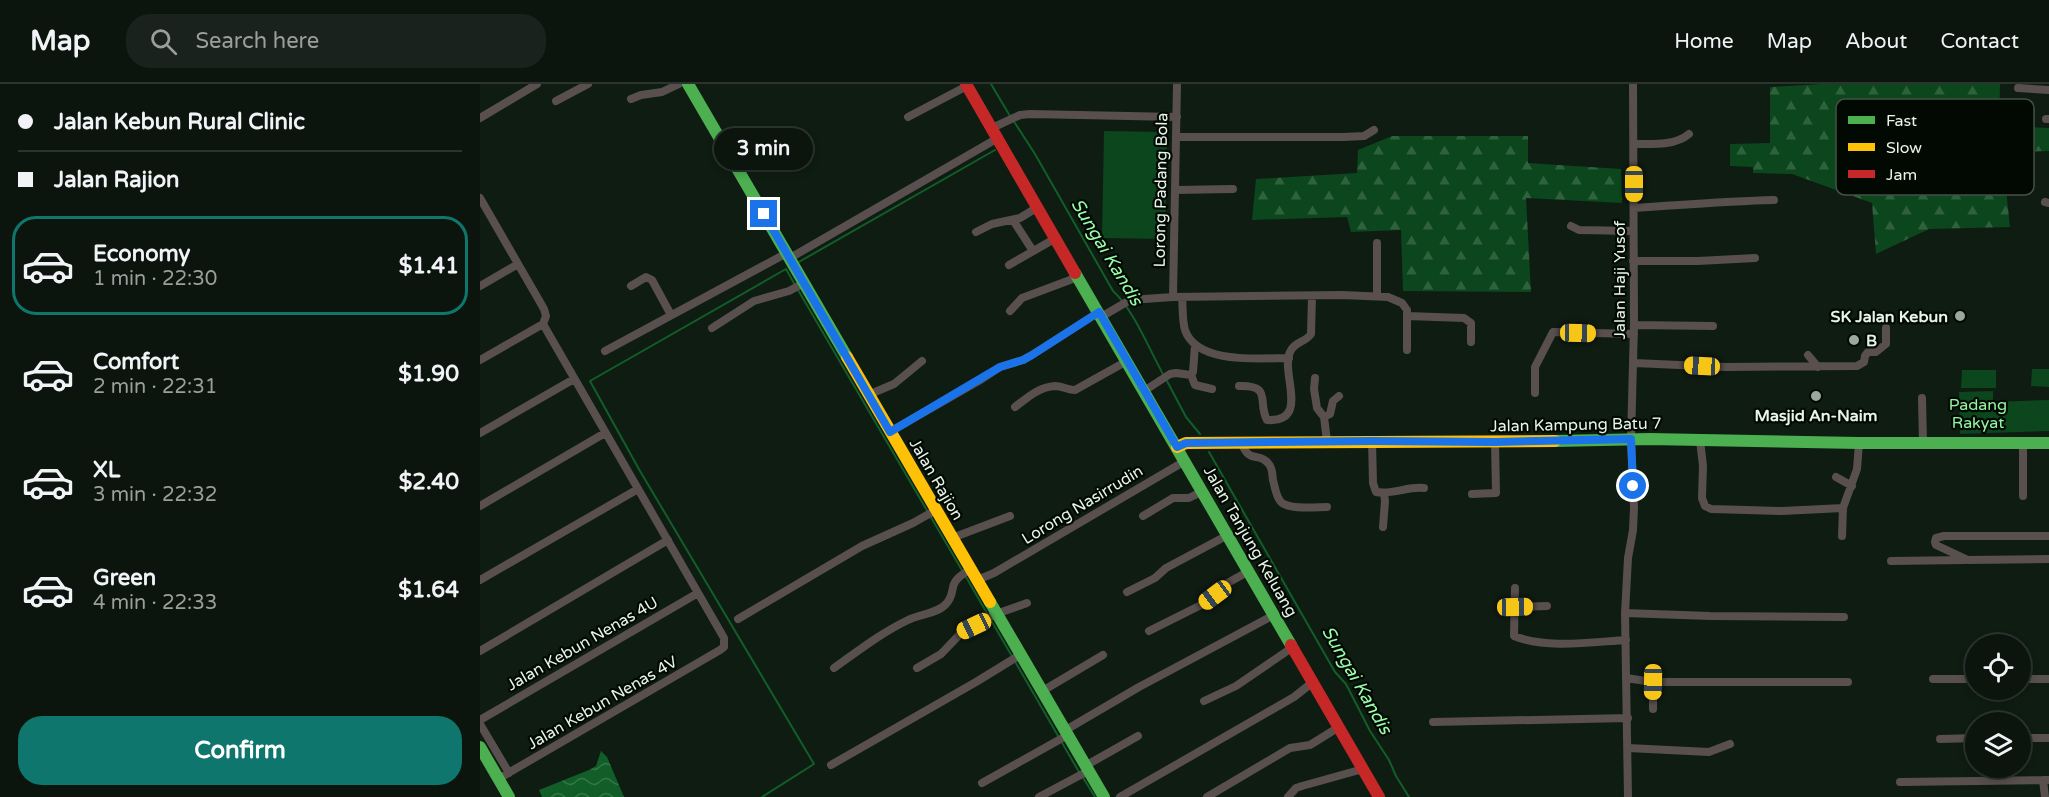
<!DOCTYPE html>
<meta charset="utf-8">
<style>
:root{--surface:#0b150e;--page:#19221c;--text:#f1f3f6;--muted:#9a9f9e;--line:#2b342e;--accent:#0f766e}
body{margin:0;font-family:"Varela Round",sans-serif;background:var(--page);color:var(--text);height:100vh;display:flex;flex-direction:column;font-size:22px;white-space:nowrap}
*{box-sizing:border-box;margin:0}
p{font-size:20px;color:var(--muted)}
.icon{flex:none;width:33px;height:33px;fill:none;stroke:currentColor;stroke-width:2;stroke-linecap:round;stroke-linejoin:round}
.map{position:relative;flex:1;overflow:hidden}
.sheet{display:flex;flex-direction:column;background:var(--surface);width:480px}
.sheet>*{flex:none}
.hud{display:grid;align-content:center;height:132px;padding:0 18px;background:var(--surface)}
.tools{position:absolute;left:1485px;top:550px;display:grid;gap:12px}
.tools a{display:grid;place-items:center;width:66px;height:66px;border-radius:50%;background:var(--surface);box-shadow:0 3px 9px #0003,0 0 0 2px var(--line);font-size:30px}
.end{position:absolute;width:27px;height:27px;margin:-14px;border:8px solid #1a73e8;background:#fff;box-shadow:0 0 0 3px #fff}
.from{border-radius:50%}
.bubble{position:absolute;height:42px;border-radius:21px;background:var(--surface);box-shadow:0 3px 9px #0003,0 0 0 2px var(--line);font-size:20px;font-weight:700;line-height:42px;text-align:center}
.car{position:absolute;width:18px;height:36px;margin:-18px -9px;border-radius:8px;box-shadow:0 0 4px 2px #0007;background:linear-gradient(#f5c518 24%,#345 0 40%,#f5c518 0 76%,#345 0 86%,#f5c518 0)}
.hud b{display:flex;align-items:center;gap:21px;height:57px;font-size:22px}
.hud b+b{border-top:2px solid var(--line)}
.hud i{width:15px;height:15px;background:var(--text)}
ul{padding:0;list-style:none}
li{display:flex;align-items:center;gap:18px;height:99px;margin:0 12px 9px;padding:0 6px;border:3px solid transparent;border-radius:24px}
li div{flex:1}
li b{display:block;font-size:22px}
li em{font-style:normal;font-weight:700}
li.selected{border-color:var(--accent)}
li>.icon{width:54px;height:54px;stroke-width:1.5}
.primary-button{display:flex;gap:12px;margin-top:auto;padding:12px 18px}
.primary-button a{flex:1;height:69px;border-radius:24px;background:var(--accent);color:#fff;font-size:24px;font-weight:700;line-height:69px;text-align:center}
header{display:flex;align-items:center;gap:36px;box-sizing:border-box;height:84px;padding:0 30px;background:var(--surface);border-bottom:2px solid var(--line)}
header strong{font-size:28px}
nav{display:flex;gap:33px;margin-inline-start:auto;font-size:21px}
.search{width:420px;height:54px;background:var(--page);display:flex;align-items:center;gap:15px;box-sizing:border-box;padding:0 21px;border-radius:24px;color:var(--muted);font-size:22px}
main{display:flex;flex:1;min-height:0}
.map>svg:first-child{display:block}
.green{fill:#0b461c}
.forest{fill:url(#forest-firs)}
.water{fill:url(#water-waves)}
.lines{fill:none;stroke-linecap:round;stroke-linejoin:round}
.stream{stroke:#115e29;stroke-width:2}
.street{stroke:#584f4e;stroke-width:8}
.fast{stroke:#4caf50;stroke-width:12}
.slow{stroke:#ffc107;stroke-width:12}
.jam{stroke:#c62828;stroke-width:12}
.route{stroke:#1a73e8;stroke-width:8}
.poi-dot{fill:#9ba99c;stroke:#020903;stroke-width:2}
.labels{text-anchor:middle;stroke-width:4.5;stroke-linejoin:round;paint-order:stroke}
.street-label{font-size:16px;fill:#e6f5e7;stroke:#020903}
.poi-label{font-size:16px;font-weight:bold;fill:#e6f5e7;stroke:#020903;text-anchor:end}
.park-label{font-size:16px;fill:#91f5a2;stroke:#020903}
.water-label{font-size:18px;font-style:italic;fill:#99feaa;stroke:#020903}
.key{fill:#020903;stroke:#465047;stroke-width:1.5}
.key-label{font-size:16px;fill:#e6f5e7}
</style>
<header>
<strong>Map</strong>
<div class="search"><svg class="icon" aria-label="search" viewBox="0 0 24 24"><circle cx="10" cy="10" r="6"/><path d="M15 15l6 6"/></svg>Search here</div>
<nav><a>Home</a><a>Map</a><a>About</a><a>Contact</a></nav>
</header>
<main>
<section class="sheet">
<div class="hud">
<b><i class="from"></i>Jalan Kebun Rural Clinic</b>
<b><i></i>Jalan Rajion</b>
</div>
<ul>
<li class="selected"><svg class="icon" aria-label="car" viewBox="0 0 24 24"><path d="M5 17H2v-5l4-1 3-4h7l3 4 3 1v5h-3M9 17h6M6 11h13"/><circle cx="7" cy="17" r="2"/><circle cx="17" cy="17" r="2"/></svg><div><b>Economy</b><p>1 min · 22:30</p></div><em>$1.41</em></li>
<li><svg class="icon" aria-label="car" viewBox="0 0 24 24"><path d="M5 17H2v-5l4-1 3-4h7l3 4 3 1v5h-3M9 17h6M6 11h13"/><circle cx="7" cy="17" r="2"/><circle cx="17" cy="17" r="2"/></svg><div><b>Comfort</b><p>2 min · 22:31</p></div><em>$1.90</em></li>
<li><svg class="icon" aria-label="car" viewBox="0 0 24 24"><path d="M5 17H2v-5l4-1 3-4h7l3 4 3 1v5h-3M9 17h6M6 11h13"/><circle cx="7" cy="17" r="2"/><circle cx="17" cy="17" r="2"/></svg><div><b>XL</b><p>3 min · 22:32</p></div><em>$2.40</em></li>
<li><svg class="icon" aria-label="car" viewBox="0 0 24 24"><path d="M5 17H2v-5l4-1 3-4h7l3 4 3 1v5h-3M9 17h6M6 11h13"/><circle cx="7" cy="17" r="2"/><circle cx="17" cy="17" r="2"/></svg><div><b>Green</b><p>4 min · 22:33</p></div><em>$1.64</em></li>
</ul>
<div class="primary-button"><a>Confirm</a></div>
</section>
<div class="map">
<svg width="1569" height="713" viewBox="0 0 1569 713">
<defs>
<pattern id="forest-firs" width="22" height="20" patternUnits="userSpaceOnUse" patternTransform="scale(1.5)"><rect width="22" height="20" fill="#0b461c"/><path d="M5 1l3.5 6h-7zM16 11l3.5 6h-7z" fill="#2f613d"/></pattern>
<pattern id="water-waves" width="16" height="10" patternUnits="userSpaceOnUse" patternTransform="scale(1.5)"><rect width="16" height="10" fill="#115e29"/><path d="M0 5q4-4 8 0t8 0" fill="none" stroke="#347648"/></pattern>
</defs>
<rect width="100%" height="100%" fill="#0f1c12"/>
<path class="green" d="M624,47L687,48L685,155L622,154Z
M1552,285H1569V303L1551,302Z
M1482,286H1516V304H1481Z
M1513,307V318L1569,316V347L1480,350L1479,308Z"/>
<path class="forest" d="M1342,0H1520L1519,42L1569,44V67L1535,68L1537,86H1524L1530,143L1449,145L1396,170L1392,119L1312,90L1273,89V83L1250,82V60L1290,59V3Z
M912,52H1048V79L1141,85L1142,119L1046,114L1051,208L923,207L921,146L871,148L867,133L772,136L776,95L877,89L878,66Z"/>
<path class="water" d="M121,667L127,673L144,713H62L59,706L109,686L116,682Z"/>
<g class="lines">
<path class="stream" d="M511,0L530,32
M533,36L555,70L633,207C654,226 670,267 684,292
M317,179L515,66
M318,206L483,488
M687,297L706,333L720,350
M729,368L855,588L866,600L890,647L909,676L916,692L929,713
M486,493L599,688
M602,692L615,713
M282,713L334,680L160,387L110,297L306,185L315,201"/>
<path class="street" d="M1538,4L1569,6
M151,15L161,11L182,8L199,0
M76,17L108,0
M428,33L487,2
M0,34L57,0
M1566,35H1569
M512,44L540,31L550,30L697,33
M697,53H863L884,52L894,46
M1154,60C1172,60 1195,62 1209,50
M696,106L753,105
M0,114L64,225L66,232L63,240
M1565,118L1569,119
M1154,124C1201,121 1247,117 1294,116
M533,136L553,167
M1091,142L1099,146L1153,147
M496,148L512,140L540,134L558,123
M310,174L518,54
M1153,177H1218L1275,174
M529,181L576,154
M0,202L38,180
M151,202L166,193L172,196L191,231
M897,212V159
M693,213L697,0
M702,213C703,223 702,236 705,246C717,281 780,274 809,274
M530,227L542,214L598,193
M927,232L984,234L991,239V258
M621,233L650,216L693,213L862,211L908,213L922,219L927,226V266
M1154,241L1233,242
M232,244L274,217L309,207L322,200
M125,267L307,169
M1328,271L1338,283
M0,276L63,240
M1154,279L1245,283L1377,282L1384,278L1385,272L1388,268H1396L1406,260V244
M711,291L715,301L732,305
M835,294L834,305L837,324L844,333L847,357
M759,302C793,301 777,318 787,336C831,339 800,289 810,268C814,258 826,258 831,250L832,212
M664,307L690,290L696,289L711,291L713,288L715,261
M1055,309V283L1073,248L1154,250
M388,311L414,300L442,277
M1442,314L1443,359
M535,323C548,313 559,303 575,302C582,302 588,306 595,306L647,277
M844,333L850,330L853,317L859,312
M413,346L502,295L520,283L543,276L552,271L619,228
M0,349L94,295
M1220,356L1223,382L1222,414L1225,422L1231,425L1302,427L1363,424
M892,357L893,399L896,408C913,411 928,402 944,404
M761,358C770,381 777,367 788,379C793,384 792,390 793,396C795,403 796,413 801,418C809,426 836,423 847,423
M1356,393L1372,402
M992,410L1016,409L1015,358
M1543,412V359
M0,422L125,349
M663,432L693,414H709L723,407
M903,443L905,417L904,409
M1362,452L1363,424L1377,385L1379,359
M1569,452H1464L1456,454L1455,458L1456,461L1488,476L1569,475
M472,454L530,432
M1411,477L1485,476
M0,496L158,405
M497,496L514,489L705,377
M1035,504L1034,552C1065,565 1112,558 1146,556
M647,508L675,494L686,484L748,451
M1035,523L1067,522
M1145,529L1230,532L1364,533
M258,535L382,462L433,439L456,426
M669,547L725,519L744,501L769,487
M0,567L188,456
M354,584C378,567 401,549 428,536C439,530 457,530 466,520C478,507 465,500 488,487
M437,584L461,570L483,547L516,530L547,519
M1146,594L1173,598H1368
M1453,595H1496
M1540,595H1569
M564,606L623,571
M724,617L756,602L813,563
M1173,625V598
M0,636L218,509
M953,638L1148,634
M0,640L29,689
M584,647L659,603L794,531
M1540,654H1569
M1460,655L1496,654
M1148,664L1229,668L1250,660
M351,681L496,598L540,571
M605,682L658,652
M18,695L240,566L244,563V554L63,240
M1420,698L1563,696
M502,699L586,652
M559,713L608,687
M640,713L814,613L833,598
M727,713L810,664L830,661L859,643
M808,713L816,704L822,702L883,685
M1148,713L1145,529L1148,474L1153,446L1154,423L1151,355L1154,241L1153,0
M1565,713L1563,696H1569"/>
<path class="fast" d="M208,0L367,273
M595,189L811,561
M1075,357L1170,355L1379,359H1569
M510,518L624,713
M0,663L29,713"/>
<path class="slow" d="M367,273L510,518
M697,363L706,359L1075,357"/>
<path class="jam" d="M486,0L595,189
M811,561L899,713"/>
</g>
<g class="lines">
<path class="route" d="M284,130L410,348L520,283L543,276L552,271L619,228L697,363L706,359L892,357L1015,358L1151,355L1153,402"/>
</g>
<g class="poi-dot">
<circle cx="1480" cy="232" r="6"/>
<circle cx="1374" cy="256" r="6"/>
<circle cx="1336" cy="312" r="6"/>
</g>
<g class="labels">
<g class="street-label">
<text transform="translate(680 106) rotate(-89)" y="6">Lorong Padang Bola</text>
<text transform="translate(1139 196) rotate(-90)" y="6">Jalan Haji Yusof</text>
<text transform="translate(1096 340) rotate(-1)" y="6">Jalan Kampung Batu 7</text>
<text transform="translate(457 395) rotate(60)" y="6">Jalan Rajion</text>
<text transform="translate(602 420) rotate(-31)" y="6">Lorong Nasirrudin</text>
<text transform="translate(771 457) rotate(60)" y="6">Jalan Tanjung Keluang</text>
<text transform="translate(102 559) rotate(-30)" y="6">Jalan Kebun Nenas 4U</text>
<text transform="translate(122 618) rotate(-30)" y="6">Jalan Kebun Nenas 4V</text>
</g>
<g class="poi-label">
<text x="1468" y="238">SK Jalan Kebun</text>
<text x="1386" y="262" text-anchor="start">B</text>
<text x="1336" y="337" text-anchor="middle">Masjid An-Naim</text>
</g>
<g class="park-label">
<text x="1498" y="326">Padang<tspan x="1498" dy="18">Rakyat</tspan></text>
</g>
<g class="water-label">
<text transform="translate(627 168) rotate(59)" y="6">Sungai Kandis</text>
<text transform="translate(877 596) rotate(60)" y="6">Sungai Kandis</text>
</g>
</g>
<rect x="1356" y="15" width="198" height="96" rx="9" class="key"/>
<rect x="1368" y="32" width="27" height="8" fill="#4caf50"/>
<rect x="1368" y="59" width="27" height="8" fill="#ffc107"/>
<rect x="1368" y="86" width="27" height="8" fill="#c62828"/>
<g class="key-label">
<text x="1406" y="42">Fast</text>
<text x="1406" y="69">Slow</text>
<text x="1406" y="96">Jam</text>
</g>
</svg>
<div class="tools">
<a><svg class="icon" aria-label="locate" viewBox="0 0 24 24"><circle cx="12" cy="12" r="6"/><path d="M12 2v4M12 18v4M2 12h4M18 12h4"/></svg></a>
<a><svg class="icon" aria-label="layers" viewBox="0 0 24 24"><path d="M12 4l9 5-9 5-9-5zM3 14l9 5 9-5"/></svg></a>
</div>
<i class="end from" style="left:1153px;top:402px"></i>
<i class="end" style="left:284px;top:130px"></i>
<div class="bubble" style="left:234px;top:44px;width:99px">3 min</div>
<i class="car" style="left:1154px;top:100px;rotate:180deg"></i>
<i class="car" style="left:1098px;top:249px;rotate:91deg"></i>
<i class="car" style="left:1222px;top:282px;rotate:273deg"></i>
<i class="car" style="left:735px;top:511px;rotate:233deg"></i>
<i class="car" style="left:1035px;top:523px;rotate:89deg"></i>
<i class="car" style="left:494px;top:542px;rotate:245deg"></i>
<i class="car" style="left:1173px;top:598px;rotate:181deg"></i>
</div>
</main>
